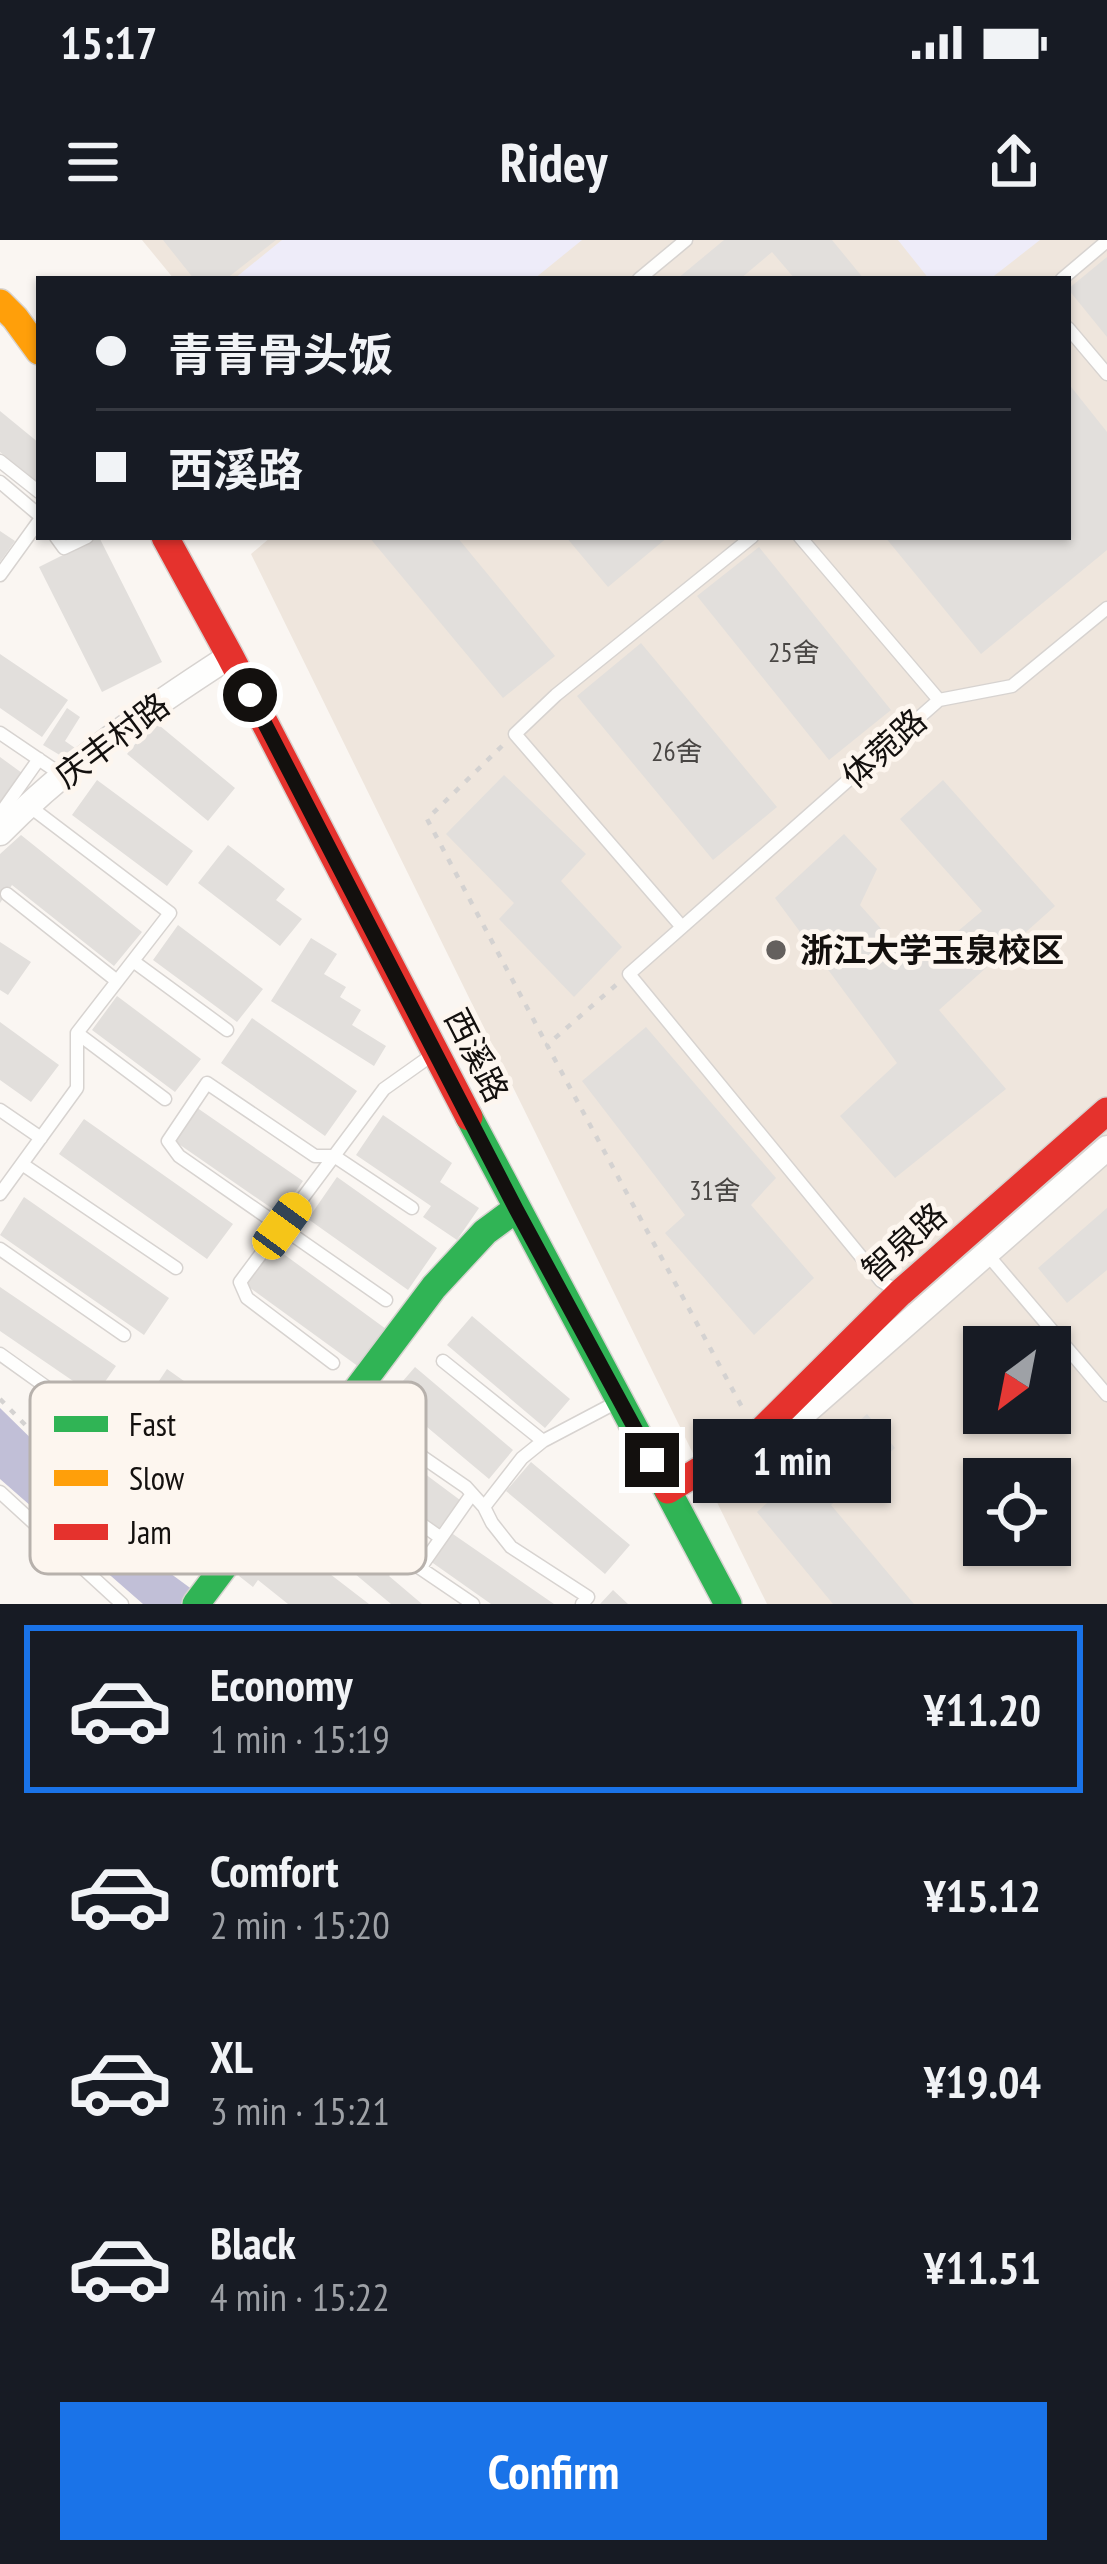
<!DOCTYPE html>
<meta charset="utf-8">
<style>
:root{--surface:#171b24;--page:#242831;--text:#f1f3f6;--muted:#9ea1a6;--line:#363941;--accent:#1a73e8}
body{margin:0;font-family:"PT Sans Narrow","Noto Sans SC",sans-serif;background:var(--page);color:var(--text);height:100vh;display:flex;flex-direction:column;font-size:45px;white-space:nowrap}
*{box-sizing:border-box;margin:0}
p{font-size:39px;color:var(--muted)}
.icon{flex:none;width:66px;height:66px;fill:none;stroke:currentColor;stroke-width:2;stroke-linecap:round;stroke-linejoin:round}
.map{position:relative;height:1364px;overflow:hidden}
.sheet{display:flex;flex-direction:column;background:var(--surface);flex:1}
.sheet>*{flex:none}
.guide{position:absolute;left:36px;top:36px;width:1035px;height:264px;border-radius:0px;box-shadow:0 3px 9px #0004;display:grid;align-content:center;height:264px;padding:0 60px;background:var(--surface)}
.needle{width:78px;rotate:212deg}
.fabs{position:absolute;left:963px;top:1086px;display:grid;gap:24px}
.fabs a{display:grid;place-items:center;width:108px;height:108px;border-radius:0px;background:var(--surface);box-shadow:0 3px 9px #0004;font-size:60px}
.end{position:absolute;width:54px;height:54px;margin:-27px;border:15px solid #13100e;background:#fff;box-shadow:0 0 0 6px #fff}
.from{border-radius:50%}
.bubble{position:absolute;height:84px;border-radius:0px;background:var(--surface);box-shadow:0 3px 9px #0004;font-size:39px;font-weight:800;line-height:84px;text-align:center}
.car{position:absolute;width:36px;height:72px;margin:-36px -18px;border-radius:15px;box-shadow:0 0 9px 3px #0007;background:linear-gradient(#f5c518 24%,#345 0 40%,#f5c518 0 76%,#345 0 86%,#f5c518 0)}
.guide b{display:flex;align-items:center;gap:42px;height:114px;font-size:45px}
.guide b+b{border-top:3px solid var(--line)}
.guide i{width:30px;height:30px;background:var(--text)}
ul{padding:21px 0 0;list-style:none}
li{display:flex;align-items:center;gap:36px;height:168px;margin:0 24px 18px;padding:0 36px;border:6px solid transparent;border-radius:0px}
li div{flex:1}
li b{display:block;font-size:45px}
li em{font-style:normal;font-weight:800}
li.current{border-color:var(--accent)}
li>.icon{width:108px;height:108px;stroke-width:1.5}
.primary-button{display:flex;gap:24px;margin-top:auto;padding:24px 60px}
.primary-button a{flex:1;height:138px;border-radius:0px;background:var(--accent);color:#fff;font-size:48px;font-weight:800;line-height:138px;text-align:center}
.status{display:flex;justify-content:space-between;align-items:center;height:84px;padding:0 60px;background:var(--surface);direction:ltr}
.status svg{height:33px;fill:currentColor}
header{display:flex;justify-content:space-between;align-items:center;height:156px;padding:0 60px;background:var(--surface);font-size:54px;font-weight:800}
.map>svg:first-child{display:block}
.built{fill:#efe6dd;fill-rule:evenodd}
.green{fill:#eeecf9}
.water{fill:#c1bfd7}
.building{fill:#e2dfdc}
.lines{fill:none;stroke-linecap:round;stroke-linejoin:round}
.lane-casing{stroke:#d7d3d0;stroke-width:15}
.street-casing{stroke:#d7d3d0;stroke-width:27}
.fast-casing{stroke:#d7d3d0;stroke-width:30}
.slow-casing{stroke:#d7d3d0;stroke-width:30}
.jam-casing{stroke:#d7d3d0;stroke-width:30}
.path{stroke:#d4d2d1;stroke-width:4.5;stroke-dasharray:6 9;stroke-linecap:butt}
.lane{stroke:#fefefd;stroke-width:12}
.street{stroke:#fefefd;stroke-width:24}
.fast{stroke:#30b455;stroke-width:27}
.slow{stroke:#ff9f0a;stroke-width:27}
.jam{stroke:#e5322d;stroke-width:27}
.route{stroke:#13100e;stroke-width:15}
.poi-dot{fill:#64605e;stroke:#fdf6ef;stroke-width:4.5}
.labels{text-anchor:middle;stroke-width:10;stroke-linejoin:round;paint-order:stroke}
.number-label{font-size:27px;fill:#494644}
.street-label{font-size:33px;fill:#13100e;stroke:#fdf6ef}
.poi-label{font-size:33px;font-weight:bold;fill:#13100e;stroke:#fdf6ef;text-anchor:start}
.key{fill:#fdf6ef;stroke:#b7b1ac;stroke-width:3}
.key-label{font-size:33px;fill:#13100e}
</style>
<div class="status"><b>15:17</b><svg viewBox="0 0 49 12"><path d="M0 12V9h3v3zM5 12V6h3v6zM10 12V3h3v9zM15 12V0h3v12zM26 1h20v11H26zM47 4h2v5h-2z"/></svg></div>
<header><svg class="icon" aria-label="menu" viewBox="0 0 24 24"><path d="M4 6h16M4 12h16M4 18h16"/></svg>Ridey<svg class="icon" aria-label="share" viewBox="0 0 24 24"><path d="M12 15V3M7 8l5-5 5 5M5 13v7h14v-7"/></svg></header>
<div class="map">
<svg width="1107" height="1364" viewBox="0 0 1107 1364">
<rect width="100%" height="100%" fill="#faf6f2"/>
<path class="built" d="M142,0H1107V1364H767L251,314L271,297H1068V39H174ZM984,1107H1050V1173H984ZM984,1239H1050V1305H984Z"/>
<path class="green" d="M282,0H582L534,39H234Z
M898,0H1040L990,39H929Z"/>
<path class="water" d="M0,1168L163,1328L212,1364H143L0,1239Z"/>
<path class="building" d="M163,0H276L226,39H194Z
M724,0H832L864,39H795L772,12L740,39H677Z
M1107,17V97L1068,49Z
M1068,143L1107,192V310L981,414L885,297H1068Z
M0,171L39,203V243L0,212Z
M0,291L15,301L0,322Z
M99,297L162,422L102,452L39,327Z
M369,297H457L555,416L503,458Z
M566,297H668L608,347Z
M759,307L891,470L829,520L697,356Z
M641,403L777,567L713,620L577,456Z
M0,414L68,460L42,497L0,468Z
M67,468L80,477L65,501L75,508L68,520L43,505Z
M154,481L235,548L208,581L127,514Z
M0,517L22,533L0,566Z
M504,535L586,614L561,641L622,707L574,757L499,679L514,663L446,594Z
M97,540L193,611L167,646L72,575Z
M943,540L1055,666L939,770L1006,849L895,938L840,876L897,823L775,658L844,594L877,629L860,665L915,727L982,671L900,579Z
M21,595L142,692L114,726L12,645L0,663V614Z
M228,605L285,649L276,660L302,679L280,706L198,643Z
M178,685L263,749L237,782L153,720Z
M311,698L337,714L324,734L346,747L340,757L361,770L352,785L386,806L374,826L271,761Z
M0,702L31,722L8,755L0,750Z
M117,756L201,819L175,852L92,790Z
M252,778L357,851L325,896L221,823Z
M0,782L59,825L31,862L0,840Z
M646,787L776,938L751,965L814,1038L754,1095L665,993L685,975L582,841Z
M193,865L303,941L280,974L170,898Z
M383,875L452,923L440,942L479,968L457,1000L423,977L431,966L356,915Z
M84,879L233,984L207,1019L59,914Z
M337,937L437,1008L408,1050L308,979Z
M24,957L169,1058L144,1095L0,995Z
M1107,968V1030L1067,1063L1038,1028Z
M274,1007L386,1089L359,1127L246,1045Z
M0,1047L116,1126L95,1156L0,1091Z
M472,1076L570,1159L545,1188L447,1105Z
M415,1127L513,1210L489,1239L390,1156Z
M167,1129L191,1146L144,1213L197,1250L217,1220L252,1244L190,1332L153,1306L163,1292L150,1283L168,1257L133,1233L111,1264L88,1247Z
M867,1174L895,1208L831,1265L914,1364H833L757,1272Z
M362,1187L460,1260L439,1288L341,1215Z
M531,1222L630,1305L605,1334L506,1251Z
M316,1255L399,1324L389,1336L422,1364H391L293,1282Z
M274,1291L369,1364H288L258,1340L253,1347L239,1336Z
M450,1292L554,1364H491L430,1321Z
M613,1350L628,1364H600Z"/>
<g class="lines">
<g class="lane-casing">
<path id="lane" d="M639,39L686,0
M1062,39L1107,1
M1068,88L1107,134
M0,221L39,252
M0,242L39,275
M56,297L64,308L87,297
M800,297L939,460
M0,335L39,281
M0,493L62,535
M0,574L39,519
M7,654L117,741
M682,687L515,494L556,455L752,297
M133,721L227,790
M77,793L165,859
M0,870L41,898
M22,924L176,1028
M0,954L77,848V793L170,673L29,566
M0,1009L124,1095
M987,1014L1107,1155
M900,1053L881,1041L629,734L939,460L1012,446L1107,368
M386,1060L179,916L168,901L207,843L315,916H334L412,968
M0,1114L77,1169
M443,1121L543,1201
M333,1123L247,1058L240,1042L384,849L432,815
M363,1176L466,1247L484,1267L492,1283L511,1307L588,1357L582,1364
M340,1226L441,1298
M0,1252L122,1364
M472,1254L420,1328L473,1364
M484,1267L522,1218L543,1201L617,1162"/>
</g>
<g class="street-casing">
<path id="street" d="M0,593C69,523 148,469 230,416
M760,1194L791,1185L1107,908"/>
</g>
<g class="fast-casing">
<path id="fast" d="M469,877L728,1364
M196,1364L434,1047L485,992L516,969"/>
</g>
<g class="slow-casing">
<path id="slow" d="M0,63L15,78L39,111"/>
</g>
<g class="jam-casing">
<path id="jam" d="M165,297L230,416L469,877
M668,1250L758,1194L900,1053L1107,871"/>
</g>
<path class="path" d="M502,506L427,579L547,805
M616,745L547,805L743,1169
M0,1159L157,1320L182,1333"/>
<use href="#lane" class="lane"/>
<use href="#street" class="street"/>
<use href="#fast" class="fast"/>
<use href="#slow" class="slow"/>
<use href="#jam" class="jam"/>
</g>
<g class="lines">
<path class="route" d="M250,455L516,969L652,1220"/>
</g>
<circle class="poi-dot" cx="776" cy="710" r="12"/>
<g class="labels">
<g class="number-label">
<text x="794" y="422">25舍</text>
<text x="677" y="521">26舍</text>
<text x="715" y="960">31舍</text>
</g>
<g class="street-label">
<text transform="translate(112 500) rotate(-37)" y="12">庆丰村路</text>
<text transform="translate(884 508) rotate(-42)" y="12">体菀路</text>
<text transform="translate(477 815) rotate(63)" y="12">西溪路</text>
<text transform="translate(904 1002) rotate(-42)" y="12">智泉路</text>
</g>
<g class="poi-label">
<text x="800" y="722">浙江大学玉泉校区</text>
</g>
</g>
<rect x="30" y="1142" width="396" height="192" rx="18" class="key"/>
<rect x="54" y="1176" width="54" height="16" fill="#30b455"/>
<rect x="54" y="1230" width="54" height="16" fill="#ff9f0a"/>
<rect x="54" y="1284" width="54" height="16" fill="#e5322d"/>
<g class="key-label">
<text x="129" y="1196">Fast</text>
<text x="129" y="1250">Slow</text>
<text x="129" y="1304">Jam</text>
</g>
</svg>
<div class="fabs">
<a><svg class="needle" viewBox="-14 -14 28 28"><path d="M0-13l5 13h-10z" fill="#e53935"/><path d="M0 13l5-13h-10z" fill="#9ea1a6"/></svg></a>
<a><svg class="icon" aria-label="locate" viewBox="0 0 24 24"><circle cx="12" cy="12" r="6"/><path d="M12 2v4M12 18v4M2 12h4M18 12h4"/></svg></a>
</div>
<i class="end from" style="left:250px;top:455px"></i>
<i class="end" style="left:652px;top:1220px"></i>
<div class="bubble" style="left:693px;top:1179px;width:198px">1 min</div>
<i class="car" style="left:282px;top:986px;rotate:36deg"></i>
<div class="guide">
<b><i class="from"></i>青青骨头饭</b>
<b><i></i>西溪路</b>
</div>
</div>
<section class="sheet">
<ul>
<li class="current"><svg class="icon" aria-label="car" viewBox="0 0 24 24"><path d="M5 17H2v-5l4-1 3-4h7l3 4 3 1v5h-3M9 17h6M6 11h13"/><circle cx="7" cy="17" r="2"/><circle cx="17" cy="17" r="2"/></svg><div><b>Economy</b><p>1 min · 15:19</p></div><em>¥11.20</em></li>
<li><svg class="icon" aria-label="car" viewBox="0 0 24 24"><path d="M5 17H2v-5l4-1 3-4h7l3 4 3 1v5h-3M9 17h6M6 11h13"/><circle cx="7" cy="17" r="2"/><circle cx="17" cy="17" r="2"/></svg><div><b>Comfort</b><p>2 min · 15:20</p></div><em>¥15.12</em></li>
<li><svg class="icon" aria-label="car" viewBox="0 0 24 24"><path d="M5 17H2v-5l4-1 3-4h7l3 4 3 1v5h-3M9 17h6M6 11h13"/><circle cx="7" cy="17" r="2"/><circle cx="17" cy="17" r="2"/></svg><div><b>XL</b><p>3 min · 15:21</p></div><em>¥19.04</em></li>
<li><svg class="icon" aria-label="car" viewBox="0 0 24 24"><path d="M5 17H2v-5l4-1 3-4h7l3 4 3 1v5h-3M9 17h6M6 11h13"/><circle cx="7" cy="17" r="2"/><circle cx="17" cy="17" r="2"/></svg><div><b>Black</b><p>4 min · 15:22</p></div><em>¥11.51</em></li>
</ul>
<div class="primary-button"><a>Confirm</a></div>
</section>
